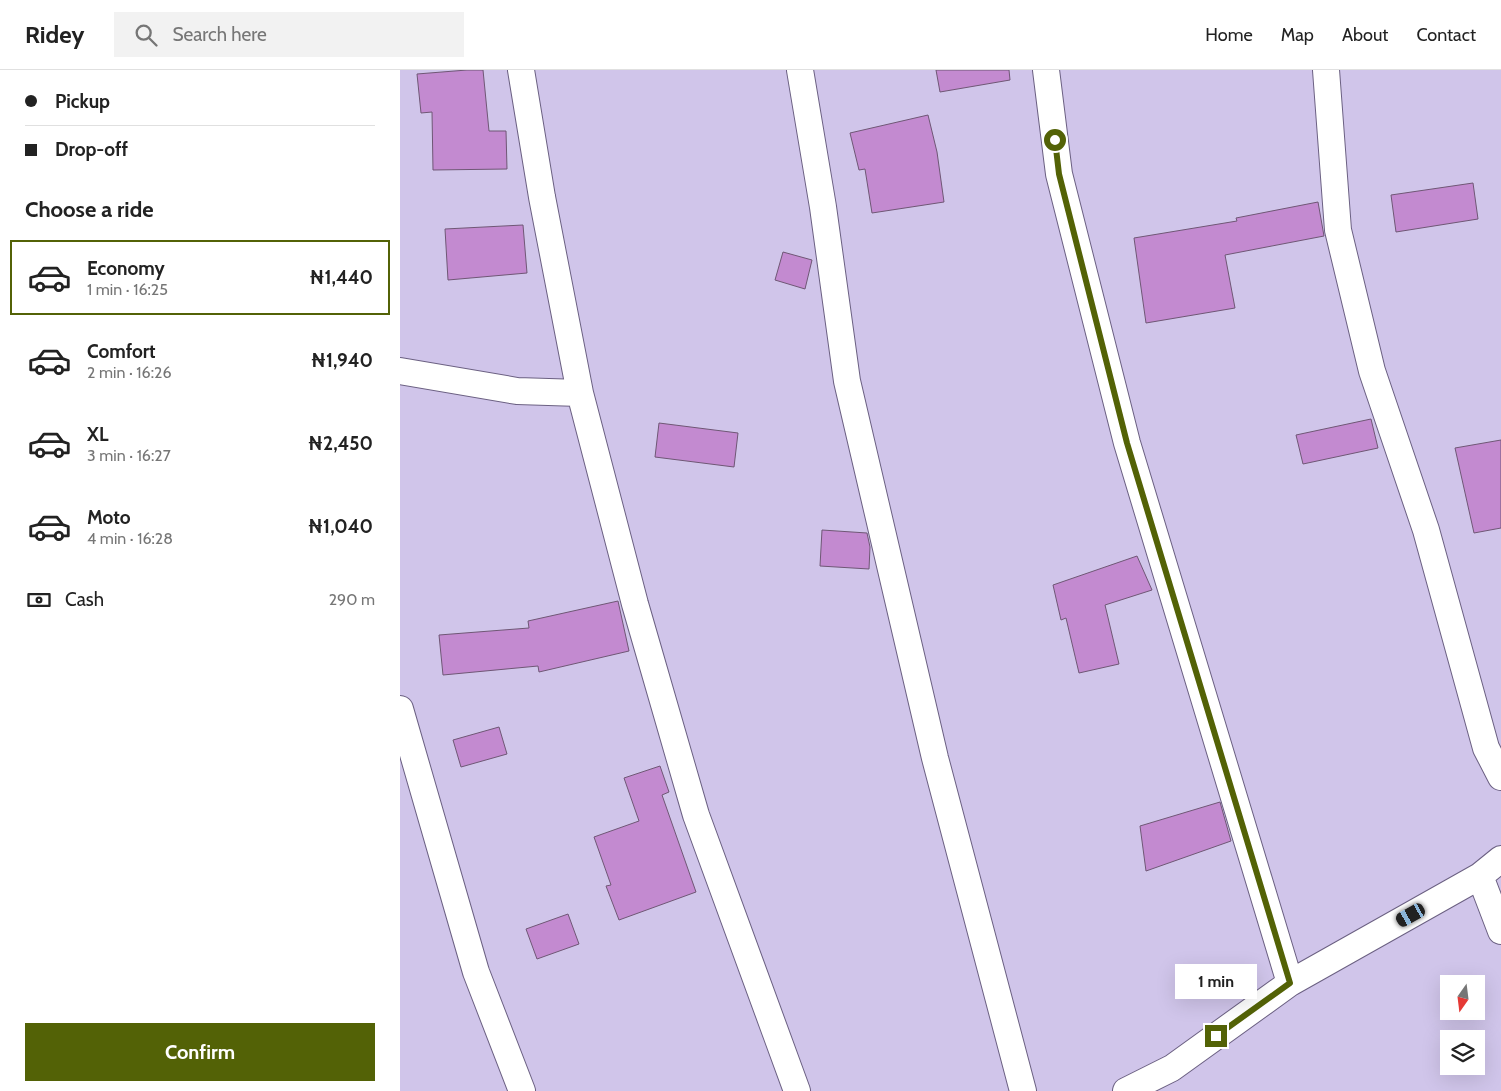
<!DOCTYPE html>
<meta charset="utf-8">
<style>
:root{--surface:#fff;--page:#f2f2f2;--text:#222;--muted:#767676;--line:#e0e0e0;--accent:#536206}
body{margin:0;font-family:Cabin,sans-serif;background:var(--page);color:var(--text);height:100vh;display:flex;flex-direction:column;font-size:19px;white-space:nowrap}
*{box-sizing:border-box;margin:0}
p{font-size:16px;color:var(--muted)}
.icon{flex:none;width:28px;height:28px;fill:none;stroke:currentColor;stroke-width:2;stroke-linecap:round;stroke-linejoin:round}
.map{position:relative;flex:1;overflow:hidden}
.side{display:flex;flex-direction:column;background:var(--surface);width:400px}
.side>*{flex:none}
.guide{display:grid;align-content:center;height:110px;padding:0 25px;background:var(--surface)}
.needle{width:32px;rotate:194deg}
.controls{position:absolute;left:1040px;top:905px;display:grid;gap:10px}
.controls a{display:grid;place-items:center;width:45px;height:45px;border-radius:0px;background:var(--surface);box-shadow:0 5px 20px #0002;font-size:25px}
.end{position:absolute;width:22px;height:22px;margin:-11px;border:6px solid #536206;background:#fff;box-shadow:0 0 0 2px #fff}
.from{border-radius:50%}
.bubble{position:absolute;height:35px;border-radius:0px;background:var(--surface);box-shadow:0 5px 20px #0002;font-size:16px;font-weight:800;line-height:35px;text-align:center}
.car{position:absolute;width:15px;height:30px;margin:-15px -8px;border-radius:6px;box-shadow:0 0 4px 1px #0007;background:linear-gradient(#222 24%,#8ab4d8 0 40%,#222 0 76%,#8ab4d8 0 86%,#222 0)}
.guide b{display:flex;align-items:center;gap:18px;height:48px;font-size:19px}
.guide b+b{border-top:1px solid var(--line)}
.guide i{width:12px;height:12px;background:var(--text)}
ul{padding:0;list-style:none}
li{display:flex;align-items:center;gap:15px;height:75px;margin:0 10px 8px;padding:0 15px;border:2px solid transparent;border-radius:0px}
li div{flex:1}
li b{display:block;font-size:19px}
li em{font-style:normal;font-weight:800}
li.selected{border-color:var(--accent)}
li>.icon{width:45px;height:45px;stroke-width:1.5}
h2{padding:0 25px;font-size:22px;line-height:60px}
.pay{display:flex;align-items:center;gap:12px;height:55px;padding:0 25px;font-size:19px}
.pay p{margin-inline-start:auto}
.primary-button{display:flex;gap:10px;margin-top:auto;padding:10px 25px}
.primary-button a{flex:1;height:58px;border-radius:0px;background:var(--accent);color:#fff;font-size:20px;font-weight:800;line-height:58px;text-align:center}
header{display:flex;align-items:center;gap:30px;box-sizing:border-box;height:70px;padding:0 25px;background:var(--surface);border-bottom:1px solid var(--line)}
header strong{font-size:24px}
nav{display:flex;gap:28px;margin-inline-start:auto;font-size:18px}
.search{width:350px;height:45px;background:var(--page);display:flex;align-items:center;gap:12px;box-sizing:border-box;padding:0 18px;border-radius:0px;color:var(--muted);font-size:19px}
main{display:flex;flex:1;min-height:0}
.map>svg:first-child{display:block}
.building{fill:#c38ad0;stroke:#6f5775}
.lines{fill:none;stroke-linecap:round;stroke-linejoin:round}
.street-casing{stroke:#6b6082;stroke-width:28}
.street{stroke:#fff;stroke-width:26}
.route{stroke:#536206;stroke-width:6}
</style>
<header>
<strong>Ridey</strong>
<div class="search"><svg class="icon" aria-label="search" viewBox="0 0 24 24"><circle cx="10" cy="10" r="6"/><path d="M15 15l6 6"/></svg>Search here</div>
<nav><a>Home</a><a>Map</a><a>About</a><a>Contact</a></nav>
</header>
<main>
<section class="side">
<div class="guide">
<b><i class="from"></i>Pickup</b>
<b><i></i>Drop-off</b>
</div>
<h2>Choose a ride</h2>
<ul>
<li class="selected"><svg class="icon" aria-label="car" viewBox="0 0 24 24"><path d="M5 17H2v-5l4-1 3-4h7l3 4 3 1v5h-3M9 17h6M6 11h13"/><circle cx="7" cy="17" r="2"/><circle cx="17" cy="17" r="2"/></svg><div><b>Economy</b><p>1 min · 16:25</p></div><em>₦1,440</em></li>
<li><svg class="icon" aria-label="car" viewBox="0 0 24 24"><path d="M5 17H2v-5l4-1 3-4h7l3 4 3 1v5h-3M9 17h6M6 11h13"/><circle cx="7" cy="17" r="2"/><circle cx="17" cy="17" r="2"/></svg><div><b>Comfort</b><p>2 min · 16:26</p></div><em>₦1,940</em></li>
<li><svg class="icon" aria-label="car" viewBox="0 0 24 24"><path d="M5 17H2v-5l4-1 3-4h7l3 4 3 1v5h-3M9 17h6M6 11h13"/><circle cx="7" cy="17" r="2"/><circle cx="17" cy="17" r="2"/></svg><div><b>XL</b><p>3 min · 16:27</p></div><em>₦2,450</em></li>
<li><svg class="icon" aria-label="car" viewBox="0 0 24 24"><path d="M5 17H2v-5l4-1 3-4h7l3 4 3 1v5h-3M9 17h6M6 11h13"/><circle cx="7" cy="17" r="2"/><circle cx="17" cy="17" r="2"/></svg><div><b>Moto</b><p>4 min · 16:28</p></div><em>₦1,040</em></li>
</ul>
<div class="pay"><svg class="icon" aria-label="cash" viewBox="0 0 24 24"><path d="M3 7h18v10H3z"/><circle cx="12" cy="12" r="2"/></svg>Cash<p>290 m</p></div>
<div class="primary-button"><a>Confirm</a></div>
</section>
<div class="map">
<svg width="1101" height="1021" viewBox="0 0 1101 1021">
<rect width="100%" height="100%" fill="#d0c5ea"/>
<path class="building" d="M67,0H83L89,61H106L107,99L33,100L32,42L21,43L17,4Z
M536,0H609L610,10L540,22Z
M528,45L537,82L544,132L472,143L465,99L459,100L450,63Z
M1073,113L1078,149L996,162L991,125Z
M918,132L924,166L825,185L835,238L746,253L734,168L837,151L836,148Z
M123,155L127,203L48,210L45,159Z
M383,182L412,190L405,219L375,210Z
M971,349L978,378L903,394L896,365Z
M259,353L338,363L334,397L255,387Z
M1101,370V458L1074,463L1055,378Z
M422,460L467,463L470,477L469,499L420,496Z
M737,486L752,520L705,535L719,594L679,603L666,548L661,550L653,515Z
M218,531L229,581L139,602L138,596L43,605L39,565L129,558L128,551Z
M99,657L107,684L61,697L53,670Z
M260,696L269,722L262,725L296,822L219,850L206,816L211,815L194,767L239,751L224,708Z
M820,732L831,771L746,801L740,756Z
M168,844L179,874L137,889L126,859Z"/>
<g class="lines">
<g class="street-casing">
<path id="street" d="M121,0L142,127L180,323L235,534L296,745L397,1021
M400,0L423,137L447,311L535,688L623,1021
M646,0L659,104L727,373L890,913
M926,0L938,160L972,301L1026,460L1086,678L1101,707
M0,301L117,321L180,323
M0,639L76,902L122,1021
M1080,806L1101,861
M726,1021L772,998L890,913L1080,806L1101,789"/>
</g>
<use href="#street" class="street"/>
</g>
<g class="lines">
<path class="route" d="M655,70L659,104L727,373L890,913L816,966"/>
</g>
</svg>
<div class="controls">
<a><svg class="needle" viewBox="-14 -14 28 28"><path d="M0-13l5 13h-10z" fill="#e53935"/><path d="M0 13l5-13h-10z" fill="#767676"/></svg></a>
<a><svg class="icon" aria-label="layers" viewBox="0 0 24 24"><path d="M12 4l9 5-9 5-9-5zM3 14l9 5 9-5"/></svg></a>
</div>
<i class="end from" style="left:655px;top:70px"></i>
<i class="end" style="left:816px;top:966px"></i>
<div class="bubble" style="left:775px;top:894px;width:82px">1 min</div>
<i class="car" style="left:1011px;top:845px;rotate:241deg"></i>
</div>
</main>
